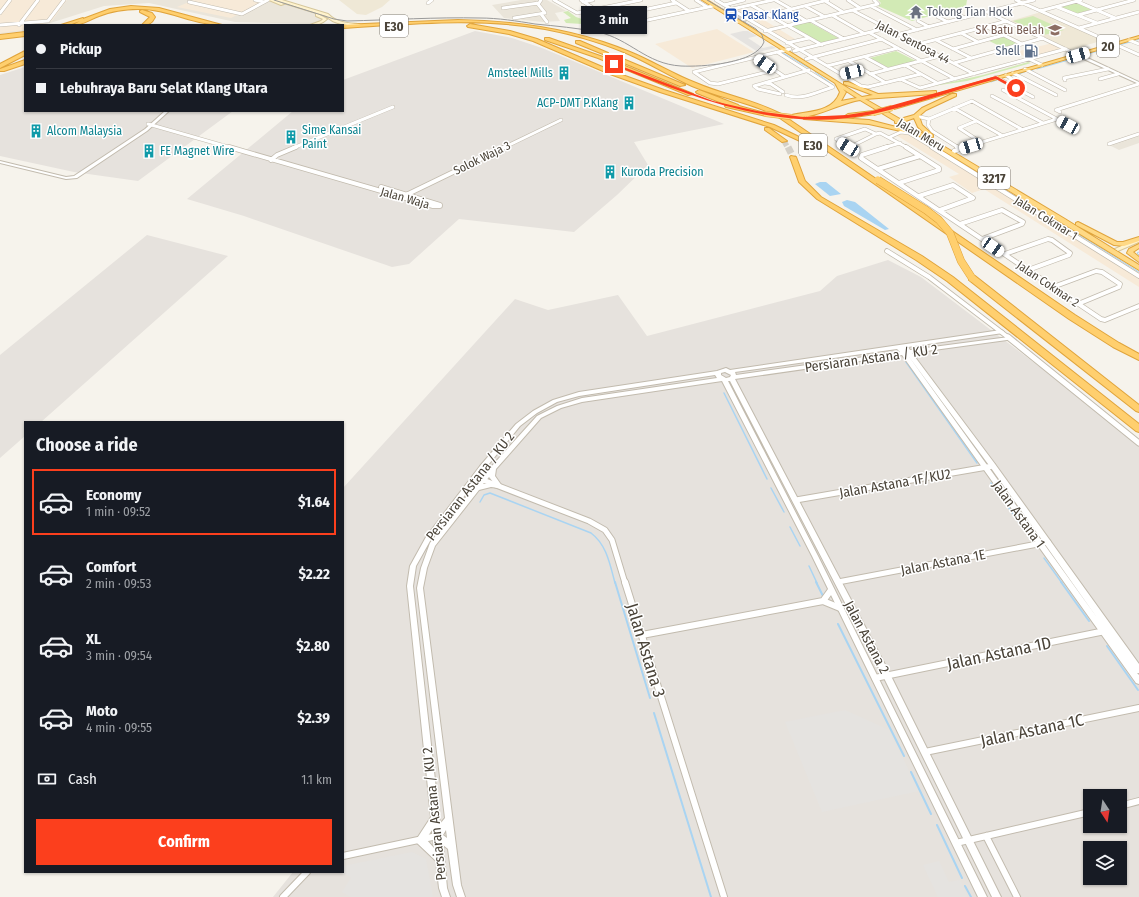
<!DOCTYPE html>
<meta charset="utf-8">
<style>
:root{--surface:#171b24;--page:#20242c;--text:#f1f3f6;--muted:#9ea1a6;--line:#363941;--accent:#fc3f1d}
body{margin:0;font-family:"Fira Sans Condensed",sans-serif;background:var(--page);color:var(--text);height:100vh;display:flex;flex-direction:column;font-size:15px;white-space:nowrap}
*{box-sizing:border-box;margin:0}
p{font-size:13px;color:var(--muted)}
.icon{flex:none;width:22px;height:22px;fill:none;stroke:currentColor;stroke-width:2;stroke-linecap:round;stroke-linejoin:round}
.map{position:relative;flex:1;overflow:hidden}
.sheet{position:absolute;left:24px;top:421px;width:320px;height:452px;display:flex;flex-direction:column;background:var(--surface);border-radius:0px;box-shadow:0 1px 3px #0004}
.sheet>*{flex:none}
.top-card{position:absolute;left:24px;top:24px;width:320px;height:88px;border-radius:0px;box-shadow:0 1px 3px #0004;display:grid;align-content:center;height:88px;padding:0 12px;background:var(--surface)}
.needle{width:26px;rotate:168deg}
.controls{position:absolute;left:1083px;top:789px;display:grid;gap:8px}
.controls a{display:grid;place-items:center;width:44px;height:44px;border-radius:0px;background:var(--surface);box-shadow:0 1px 3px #0004;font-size:20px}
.end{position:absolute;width:18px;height:18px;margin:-9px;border:5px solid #fc3f1d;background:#fff;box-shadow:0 0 0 2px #fff}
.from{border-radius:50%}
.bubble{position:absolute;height:28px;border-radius:0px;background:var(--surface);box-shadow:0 1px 3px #0004;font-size:13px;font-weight:700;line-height:28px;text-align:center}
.car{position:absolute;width:12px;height:24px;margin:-12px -6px;border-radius:5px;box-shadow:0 0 3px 1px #0007;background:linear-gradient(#fff 24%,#345 0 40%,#fff 0 76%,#345 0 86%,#fff 0)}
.top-card b{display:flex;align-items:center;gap:14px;height:38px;font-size:15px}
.top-card b+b{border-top:1px solid var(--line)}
.top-card i{width:10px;height:10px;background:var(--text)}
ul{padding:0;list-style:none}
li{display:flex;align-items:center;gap:12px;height:66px;margin:0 8px 6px;padding:0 4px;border:2px solid transparent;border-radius:0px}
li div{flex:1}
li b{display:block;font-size:15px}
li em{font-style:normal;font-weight:700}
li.on{border-color:var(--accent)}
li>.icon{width:36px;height:36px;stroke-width:1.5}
h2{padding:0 12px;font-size:18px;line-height:48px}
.pay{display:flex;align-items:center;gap:10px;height:44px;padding:0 12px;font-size:15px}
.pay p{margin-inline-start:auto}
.primary-button{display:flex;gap:8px;margin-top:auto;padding:8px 12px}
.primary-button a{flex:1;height:46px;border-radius:0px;background:var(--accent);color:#fff;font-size:16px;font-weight:700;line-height:46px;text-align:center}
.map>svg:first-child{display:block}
.residential{fill:#eae5da}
.commercial{fill:#f7ead8}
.industrial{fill:#e6e2dd;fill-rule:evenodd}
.education{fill:#efe8d6}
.green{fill:#d2eab5}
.parking{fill:#e5e3e0}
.water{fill:#a9d4f2}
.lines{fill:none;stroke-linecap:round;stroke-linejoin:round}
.stream-far2{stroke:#a9d4f2;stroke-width:1}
.stream-far1{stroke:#a9d4f2;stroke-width:1.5}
.stream{stroke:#a9d4f2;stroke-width:2}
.trunk-tunnel{stroke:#d4d0c8;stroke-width:5;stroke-dasharray:5 2.5;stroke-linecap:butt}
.motorway-tunnel-far1{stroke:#d4d0c8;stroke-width:5.5;stroke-dasharray:5.5 2.5;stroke-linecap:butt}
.motorway-tunnel{stroke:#d4d0c8;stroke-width:7;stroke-dasharray:7 3.5;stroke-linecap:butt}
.minor-far3-casing{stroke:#c2bbae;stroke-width:4}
.minor-far2-casing{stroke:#c2bbae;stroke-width:5.5}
.minor-far1-casing{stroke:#c2bbae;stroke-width:7}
.minor-casing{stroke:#c2bbae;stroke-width:8}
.tertiary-casing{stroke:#c2bbae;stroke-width:2}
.secondary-casing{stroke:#d6c79b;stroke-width:2}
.trunk-casing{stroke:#e0a43c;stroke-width:2}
.motorway-casing{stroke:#e0a43c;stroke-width:2}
.minor-far3{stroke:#fff;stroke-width:3}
.minor-far2{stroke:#fff;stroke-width:4}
.minor-far1{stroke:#fff;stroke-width:5}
.minor{stroke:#fff;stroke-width:6}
.tertiary{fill:#fff;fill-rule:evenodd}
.secondary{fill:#fff3cd;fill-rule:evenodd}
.trunk{fill:#ffd985;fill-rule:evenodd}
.motorway{fill:#ffcf6e;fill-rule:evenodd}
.tram{stroke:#9a9a9a;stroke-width:1}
.trunk-bridge-casing{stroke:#e0a43c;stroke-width:6;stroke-linecap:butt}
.motorway-bridge-casing{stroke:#e0a43c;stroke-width:8;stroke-linecap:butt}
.trunk-bridge{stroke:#ffd985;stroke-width:5}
.motorway-bridge{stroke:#ffcf6e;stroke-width:7}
.route{fill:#fc3f1d}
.labels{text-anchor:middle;stroke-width:3;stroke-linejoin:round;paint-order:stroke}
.far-worship-label{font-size:12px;fill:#5b616d;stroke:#fff;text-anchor:start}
.far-transit-label{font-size:12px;fill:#164399;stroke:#fff;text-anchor:start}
.far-education-label{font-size:12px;fill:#785e54;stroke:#fff;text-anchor:end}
.far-street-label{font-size:12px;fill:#4b4439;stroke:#fff}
.far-service-label{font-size:12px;fill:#4e5e75;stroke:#fff;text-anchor:end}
.far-culture-label{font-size:12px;fill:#0d838f;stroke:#fff;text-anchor:start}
.shield{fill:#fff;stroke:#817c74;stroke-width:1}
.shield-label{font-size:13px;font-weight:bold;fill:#4b4439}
.street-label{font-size:14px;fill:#4b4439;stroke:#fff}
.near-street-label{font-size:17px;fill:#4b4439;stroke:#fff}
</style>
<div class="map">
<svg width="1139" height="897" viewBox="0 0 1139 897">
<rect width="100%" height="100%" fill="#f6f3ec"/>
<path class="residential" d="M0,0H284L331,15L332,18L310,24L235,22L149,3L104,6L44,25H25L24,31L0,34Z
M521,0H547L566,11L555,13L560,21L543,22L504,18L492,5Z
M1139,133V143L1119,150L1107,144Z"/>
<path class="commercial" d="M0,0H67L52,21L39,25H25V29L23,30L0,33Z
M194,0H252L263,2L231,18L177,7Z
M743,7L795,39L785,41L733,10Z
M717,29L754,52L692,68L655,44Z
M1053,43L1064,49L1028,58L1015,52Z
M901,133H907L1139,277V287L984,189L972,193L949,177L959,174L896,135Z"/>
<path class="industrial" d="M475,31L512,38L542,48L724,124L634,142L648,165L617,195L574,232L459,219L409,264L392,267L244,216L187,199L293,111H343V80Z
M25,67V111H233L138,181L74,172L0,156V75Z
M147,235L228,256L41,422H25V436L0,458V355Z
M888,260L921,277L1139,442V897H273L293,872H343V488L515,299L548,310L618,295L647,336L820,291L837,276ZM1090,796H1120V826H1090ZM1090,848H1120V878H1090Z"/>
<path class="education" d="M339,0H390L382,7L366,15L357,14Z
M1041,12L1104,40L1070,50L1010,21Z"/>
<path class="green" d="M878,0H967L966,6L912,21L878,6L881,3Z
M1076,2L1093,9L1076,14L1059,7Z
M568,11L576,17L585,20V22L582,24L566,23L564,20L571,18L563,12Z
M1033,16L1064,30L1044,35L1013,21Z
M809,22L840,39L822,44L791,26Z
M1004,35L1022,44L1006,49L987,40Z
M896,51L916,61L889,68L870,58Z
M1028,62L1031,63L967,81L933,86L983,75Z"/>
<path class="parking" d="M743,31H748L757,36L748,38L763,48L772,46L776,48L758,52L730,34Z
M845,710L889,730L919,791L822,812L785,722Z
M412,852L426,859L433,897H351L342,892L351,878L342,872L343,866Z
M939,861L949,882L960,880L968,897H938L923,865Z"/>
<path class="water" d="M820,182H826L841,194L830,196L815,184Z
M847,200L855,202L889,229L885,230L844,206L842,202Z"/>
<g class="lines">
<path class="stream-far2" d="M1137,40L1139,39
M1119,45L1130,42
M783,53L809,68
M1083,55L1103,50
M1037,69L1079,57
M1029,71L1033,70
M815,72L833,85
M1019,74L1027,71
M991,82L997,80
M978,172L998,184
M1004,188L1139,272
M1139,252L1137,253L1139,255"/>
<path class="stream-far1" d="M906,362L977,463
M724,393L767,479
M991,483L1026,532
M771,488L784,512
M480,502L484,495L490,493L591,533C607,545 610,565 615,583
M790,527L800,546
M1044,558L1062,583
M809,566L817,583"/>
<path class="stream" d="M615,582L650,698
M816,582L823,596
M1061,582L1089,621
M838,624L904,756
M1107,646L1138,690
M654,713L711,897
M911,772L931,814
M937,825L962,878
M965,886L971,897"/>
<path class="trunk-tunnel" d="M724,8L746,22"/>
<path class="motorway-tunnel-far1" d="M784,141L788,148"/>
<path class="motorway-tunnel" d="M788,147L793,157"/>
<g class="minor-far3-casing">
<path id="minor-far3" d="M255,0L264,2
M554,0L577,13L641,0
M581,0L596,10
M672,0L689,11
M696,0L707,7
M716,0L861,86L868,87L921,74
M775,0L791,9
M848,0L860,8
M1016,0L1139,55
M825,1L843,12
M1076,1L1115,18
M189,2L242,14L268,0
M583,2L593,0
M428,3L432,0
M724,5L744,0
M751,5L822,45
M805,6L825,17
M871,6L917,30
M1057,7L1097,23
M503,8L539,3L541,0
M732,9L773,0
M788,10L806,21
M852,10L974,74
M1040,11L1081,0
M954,12L965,18
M987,12L1078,55
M0,13L10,0
M541,14L547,22
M768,15L828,0
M832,15L865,34
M1078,15L1134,0
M613,17L626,25
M938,17L948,22
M514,18L545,13L537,3
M810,20L844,39
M591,21L676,3
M918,21L929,27
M0,25L48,21L64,0
M19,25L38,0
M987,27L1022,44
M1079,28L1139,12
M606,29L713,6
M765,31L878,4L874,0
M870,33L955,79
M961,33L978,42
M900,34L1034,0
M936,40L971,58
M1129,40L1139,44
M787,43L809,38
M919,44L1007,21
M953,49L1004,35
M794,51L887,28
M777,52L833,87C817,92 802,101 786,95
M755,57L785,77
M865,57L887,69
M806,59L882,39
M1029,59L1042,65
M849,61L886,83
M954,63L1043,38
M905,65L937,83
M827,66L898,48
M1025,69L1065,90
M694,72L790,49
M694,72L710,83L718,84L775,70
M1013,73L1056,95
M870,74L940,56
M841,75L863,69
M1006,75L1019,84
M996,77L1016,88L1009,90
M900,79L920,88L1066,49
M1100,79L1118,74
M1065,80L1064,78L1069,77L1108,69
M765,83L771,84L783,92
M754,86L809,70
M754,86L758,89L780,94
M1016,88L1033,97
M1003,90L1068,125
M992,96L1043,123
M954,108L1003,136
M1060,112L1056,110L1139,84
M916,116L929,119
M976,121L959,128L982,143
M148,124L232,148
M865,129L876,134L850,147L836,139Z
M876,134L880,133L908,148
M890,137L901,132L909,133L934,148
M1109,144L1139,134
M293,148L393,107
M503,148L561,120
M883,148L900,143
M959,148L932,131L928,125L929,119L972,101L1023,130
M963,148L1057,119"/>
</g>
<g class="minor-far2-casing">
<path id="minor-far2" d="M229,147L433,206H440
M887,147L862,155L861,158L1101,319L1105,320L1139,306
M932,147L1139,276
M957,147L960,149
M954,151L966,147
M271,160L277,155L296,147
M878,169L920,156
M899,183L939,170V168L906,147
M381,187L440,205
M406,195L505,147
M919,196L953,185L973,198L940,210
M960,224L1002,210L1023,222L1022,224L982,239
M887,251L929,277L1009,338
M1005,254L1048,239L1052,240L1070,253L1069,255L1028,270
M1053,287L1096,271L1102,272L1120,284L1119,287L1078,304"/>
</g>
<g class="minor-far1-casing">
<path id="minor-far1" d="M1008,337L1139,443
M483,480L589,521L605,530L612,540L625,583
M796,500L993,466
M838,582L1048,542"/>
</g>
<g class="minor-casing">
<path id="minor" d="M625,582L724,897
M823,601L831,590
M642,635L823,601L840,608
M875,678L1105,631
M925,752L1139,708
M1120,806L1139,801
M986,836L1017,897
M956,843L1090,812
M343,856L437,836
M283,897L307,872"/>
</g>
<g class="tertiary-casing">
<path id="tertiary" d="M1077,54H1079L1139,82V84L1077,56Z
M165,111H169L147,131L77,178L66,179L0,163V161L66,177L74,176L145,129Z
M1001,330L1003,331L1004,332L1003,333L908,347L910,350L1009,337L1010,338L1007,340L912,353L995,464L1139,664V673H1137L1139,675V684L1136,683L902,355L735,379L890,674L1001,897H992L884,678L730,381H728L818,556L987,897H978L812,556L722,381L582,402L561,408L541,418L496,469L495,476L502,486L501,488H499L491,487L479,490L435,546L427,568L423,588L461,885L465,897H457L453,885L448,849L443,845L447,888L450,897H442L439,888L436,861L417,843L416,840L431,817L407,586L410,566L426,537L480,466L516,424L533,411L553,400L579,392L717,371L726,368L730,370ZM897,349L900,352L736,375L735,372ZM907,354L991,468L1098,619ZM725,372L731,375L730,377L726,378L721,375V373ZM715,375L717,378L582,398L557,406L537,416L481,478L430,543L421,568L417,588L445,818L440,824L413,586L416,566L430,541L484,470L520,426L537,413L557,402L579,396ZM489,477L494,483L483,484ZM432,830L434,848L426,839ZM446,830L447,838L443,835Z"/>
</g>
<g class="secondary-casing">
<path id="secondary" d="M269,0H282L328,14C337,23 347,23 359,24L361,25L359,26C346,25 335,25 326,16L277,1L284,4L281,5Z
M316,14H318L327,19C322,24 317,25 310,25L321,21L323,19L316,16Z
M1139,238V242L1120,250L1118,251L1115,249Z"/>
</g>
<g class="trunk-casing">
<path id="trunk" d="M702,0H707L862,97L873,95L844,84V82H848L878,94L936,91V93L934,94L865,99L900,119L914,115L922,108L952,94H956V96L926,110L919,116L922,125L933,135V137H929L918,127L914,118L903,122L1065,219L1139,265V270L898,123H895V121L860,100C837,104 816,119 792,117V115C811,111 833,112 840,92L835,83ZM843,89L857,98L841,101L846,92Z
M1139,36V38L894,109L889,108Z
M873,111L875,112V114L848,118L845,116L848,114Z
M806,116L869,120L908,130L905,132L869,124L804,119L803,118Z
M1078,222L1117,242H1123L1139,237V241L1124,246L1114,245L1076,225V223Z
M1139,244V248L1133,252L1139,257V262L1127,253L1129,249Z"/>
</g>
<g class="motorway-casing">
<path id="motorway" d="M131,6L159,8L222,25C193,25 167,8 138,9C124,9 112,11 99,16C90,19 83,25 73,25L80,21L69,25H61L83,18V19L110,9Z
M142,10L152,13L155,17C152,23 149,25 142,25L150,17L140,12V11Z
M458,20C518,21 575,29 630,52C652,61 673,74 696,83C724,95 754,100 781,114L1075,315L1119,343L1139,354V360L1113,347L1069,319L777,116L766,111C742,101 716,96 692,86C672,77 654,66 635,57C607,44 576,35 545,29C479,17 410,24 343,28V25H341Z
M470,24L510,31L537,39L614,72L664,90L774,125L820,147L815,148L770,127L660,92L610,74L533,41L509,34L468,27L467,26Z
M25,32V36L0,39V35Z
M545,38H549L603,57L693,94L688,95L598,58L545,40Z
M576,41H580L608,53L603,54L576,43Z
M25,51V55L0,68V64Z
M607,54H611L685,85L680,86L607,56Z
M25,60V64L4,71H0V69Z
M699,90L738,105L739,106L769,114L766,116L726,107L725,106L727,105L697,93L696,92Z
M765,128H769L787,141L782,142L765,130Z
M791,156L796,157L805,181L821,197L922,256L953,277L1139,424V432L1136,431L947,281L916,260L817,199L799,182L790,157Z
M969,276H975L1139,405V412L1136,411L969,280Z"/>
</g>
<use href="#minor-far3" class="minor-far3"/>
<use href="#minor-far2" class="minor-far2"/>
<use href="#minor-far1" class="minor-far1"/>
<use href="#minor" class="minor"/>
<use href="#tertiary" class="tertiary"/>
<use href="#secondary" class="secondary"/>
<use href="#trunk" class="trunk"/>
<use href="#motorway" class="motorway"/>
<path class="tram" d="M274,0L334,19L347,21C391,20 436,17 480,18C498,18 517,21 535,24C556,26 577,28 598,32C630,39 646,64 681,66C701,67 756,64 764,42L762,35L756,29L707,0"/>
<g class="trunk-bridge-casing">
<path id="trunk-bridge" d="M873,113L892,108
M766,114L791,117"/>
</g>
<g class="motorway-bridge-casing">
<path id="motorway-bridge" d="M878,180L926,210L939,220L950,233L961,261L972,278"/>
</g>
<use href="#trunk-bridge" class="trunk-bridge"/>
<use href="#motorway-bridge" class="motorway-bridge"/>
</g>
<path class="route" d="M613,63L713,101L757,111L803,117L847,115L872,111L996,76L1018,88L1014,89L996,79C955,90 914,105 873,114C782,134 695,98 613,65Z"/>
<defs>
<g id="temple-bare" transform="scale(1.08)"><path d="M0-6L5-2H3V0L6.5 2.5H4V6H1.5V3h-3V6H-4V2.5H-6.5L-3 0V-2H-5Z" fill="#6b7280" stroke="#fff" stroke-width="2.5" paint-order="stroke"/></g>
<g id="station-bare" transform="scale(1.08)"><path d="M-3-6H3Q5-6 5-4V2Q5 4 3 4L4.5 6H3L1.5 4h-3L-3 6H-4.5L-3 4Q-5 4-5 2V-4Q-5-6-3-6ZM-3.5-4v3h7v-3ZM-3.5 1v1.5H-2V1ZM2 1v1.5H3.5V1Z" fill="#1a4fb4" stroke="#fff" stroke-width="2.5" paint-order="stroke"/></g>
<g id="school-bare" transform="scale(1.08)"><path d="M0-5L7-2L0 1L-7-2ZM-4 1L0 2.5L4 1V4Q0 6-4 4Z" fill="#8d6e63" stroke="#fff" stroke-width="2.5" paint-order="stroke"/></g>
<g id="fuel-bare" transform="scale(1.08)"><path d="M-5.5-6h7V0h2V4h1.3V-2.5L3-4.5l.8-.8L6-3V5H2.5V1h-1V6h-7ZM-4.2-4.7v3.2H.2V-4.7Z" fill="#5c6f8a" stroke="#fff" stroke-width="2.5" paint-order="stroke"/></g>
<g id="building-bare" transform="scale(1.08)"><path d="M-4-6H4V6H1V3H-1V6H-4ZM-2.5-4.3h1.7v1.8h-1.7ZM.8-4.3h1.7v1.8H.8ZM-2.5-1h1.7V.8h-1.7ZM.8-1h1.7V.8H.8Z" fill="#0f9aa8" stroke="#fff" stroke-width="2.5" paint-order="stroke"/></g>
</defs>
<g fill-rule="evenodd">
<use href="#temple-bare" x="916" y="12"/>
<use href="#station-bare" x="731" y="15"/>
<use href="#school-bare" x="1055" y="30"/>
<use href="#fuel-bare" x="1031" y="51"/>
<use href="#building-bare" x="564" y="73"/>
<use href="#building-bare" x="629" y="103"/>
<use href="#building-bare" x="36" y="131"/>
<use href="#building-bare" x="291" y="137"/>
<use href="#building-bare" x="149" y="151"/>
<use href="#building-bare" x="610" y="172"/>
</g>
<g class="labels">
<g class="far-worship-label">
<text x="927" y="16">Tokong Tian Hock</text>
</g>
<g class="far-transit-label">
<text x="742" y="19">Pasar Klang</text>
</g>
<g class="far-education-label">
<text x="1044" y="34">SK Batu Belah</text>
</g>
<g class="far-street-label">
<text transform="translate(913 42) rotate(27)" y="4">Jalan Sentosa 44</text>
<text transform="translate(921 135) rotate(31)" y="4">Jalan Meru</text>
<text transform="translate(482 158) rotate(-26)" y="4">Solok Waja 3</text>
<text transform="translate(405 198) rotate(16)" y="4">Jalan Waja</text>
<text transform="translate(1046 218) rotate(32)" y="4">Jalan Cokmar 1</text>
<text transform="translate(1048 284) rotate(34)" y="4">Jalan Cokmar 2</text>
</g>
<g class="far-service-label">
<text x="1020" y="55">Shell</text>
</g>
<g class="far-culture-label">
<text x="553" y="77" text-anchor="end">Amsteel Mills</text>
<text x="618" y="107" text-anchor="end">ACP-DMT P.Klang</text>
<text x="302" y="134">Sime Kansai<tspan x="302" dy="14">Paint</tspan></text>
<text x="47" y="135">Alcom Malaysia</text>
<text x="160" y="155">FE Magnet Wire</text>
<text x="621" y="176">Kuroda Precision</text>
</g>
<g class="shield">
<rect x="380" y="15" width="28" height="22" rx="3"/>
<rect x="1097" y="35" width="22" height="22" rx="3"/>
<rect x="799" y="134" width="28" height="22" rx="3"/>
<rect x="978" y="167" width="32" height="22" rx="3"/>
</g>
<g class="shield-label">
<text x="394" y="31">E30</text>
<text x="1108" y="51">20</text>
<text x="813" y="150">E30</text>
<text x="994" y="183">3217</text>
</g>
<g class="street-label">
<text transform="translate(871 358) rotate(-8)" y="5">Persiaran Astana / KU 2</text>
<text transform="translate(895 483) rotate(-10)" y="5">Jalan Astana 1F/KU2</text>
<text transform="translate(470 486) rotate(-52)" y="5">Persiaran Astana / KU 2</text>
<text transform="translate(1019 514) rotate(54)" y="5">Jalan Astana 1</text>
<text transform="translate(943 562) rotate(-11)" y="5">Jalan Astana 1E</text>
<text transform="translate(867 637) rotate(62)" y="5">Jalan Astana 2</text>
<text transform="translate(434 814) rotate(-96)" y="5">Persiaran Astana / KU 2</text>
</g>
<g class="near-street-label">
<text transform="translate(646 650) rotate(73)" y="6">Jalan Astana 3</text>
<text transform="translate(999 653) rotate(-12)" y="6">Jalan Astana 1D</text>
<text transform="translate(1032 730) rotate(-12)" y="6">Jalan Astana 1C</text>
</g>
</g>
</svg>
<div class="controls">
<a><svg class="needle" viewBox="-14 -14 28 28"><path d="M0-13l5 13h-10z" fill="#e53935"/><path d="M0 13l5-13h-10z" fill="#9ea1a6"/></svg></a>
<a><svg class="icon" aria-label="layers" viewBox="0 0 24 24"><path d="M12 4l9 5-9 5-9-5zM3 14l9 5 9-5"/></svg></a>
</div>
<i class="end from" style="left:1016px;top:88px"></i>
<i class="end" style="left:614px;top:64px"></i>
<div class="bubble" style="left:581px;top:6px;width:66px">3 min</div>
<i class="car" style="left:1078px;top:55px;rotate:74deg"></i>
<i class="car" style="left:765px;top:64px;rotate:304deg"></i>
<i class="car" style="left:852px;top:72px;rotate:257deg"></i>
<i class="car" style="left:1068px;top:125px;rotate:298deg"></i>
<i class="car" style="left:971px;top:146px;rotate:253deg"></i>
<i class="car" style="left:848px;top:147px;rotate:302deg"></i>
<i class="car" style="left:993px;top:247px;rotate:124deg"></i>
<div class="top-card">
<b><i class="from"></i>Pickup</b>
<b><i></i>Lebuhraya Baru Selat Klang Utara</b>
</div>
<section class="sheet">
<h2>Choose a ride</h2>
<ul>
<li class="on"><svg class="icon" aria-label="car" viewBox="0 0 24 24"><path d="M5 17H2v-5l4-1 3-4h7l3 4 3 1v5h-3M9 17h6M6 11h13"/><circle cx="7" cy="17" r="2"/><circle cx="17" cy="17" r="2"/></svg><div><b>Economy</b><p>1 min · 09:52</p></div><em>$1.64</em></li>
<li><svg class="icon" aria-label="car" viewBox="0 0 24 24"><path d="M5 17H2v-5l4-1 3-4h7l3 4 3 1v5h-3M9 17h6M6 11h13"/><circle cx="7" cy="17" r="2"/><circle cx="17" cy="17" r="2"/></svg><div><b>Comfort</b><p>2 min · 09:53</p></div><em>$2.22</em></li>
<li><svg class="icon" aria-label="car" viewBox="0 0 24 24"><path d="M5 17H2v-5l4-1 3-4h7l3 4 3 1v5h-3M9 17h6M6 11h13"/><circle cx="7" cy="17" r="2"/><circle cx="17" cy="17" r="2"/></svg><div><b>XL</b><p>3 min · 09:54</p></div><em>$2.80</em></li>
<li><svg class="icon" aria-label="car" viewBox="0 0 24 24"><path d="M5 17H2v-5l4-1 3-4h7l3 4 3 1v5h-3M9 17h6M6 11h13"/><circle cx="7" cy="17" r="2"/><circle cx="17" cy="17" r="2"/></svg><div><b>Moto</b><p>4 min · 09:55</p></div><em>$2.39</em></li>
</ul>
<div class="pay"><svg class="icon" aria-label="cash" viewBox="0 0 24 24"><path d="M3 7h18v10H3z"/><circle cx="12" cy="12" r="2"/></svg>Cash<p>1.1 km</p></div>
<div class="primary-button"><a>Confirm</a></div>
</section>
</div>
